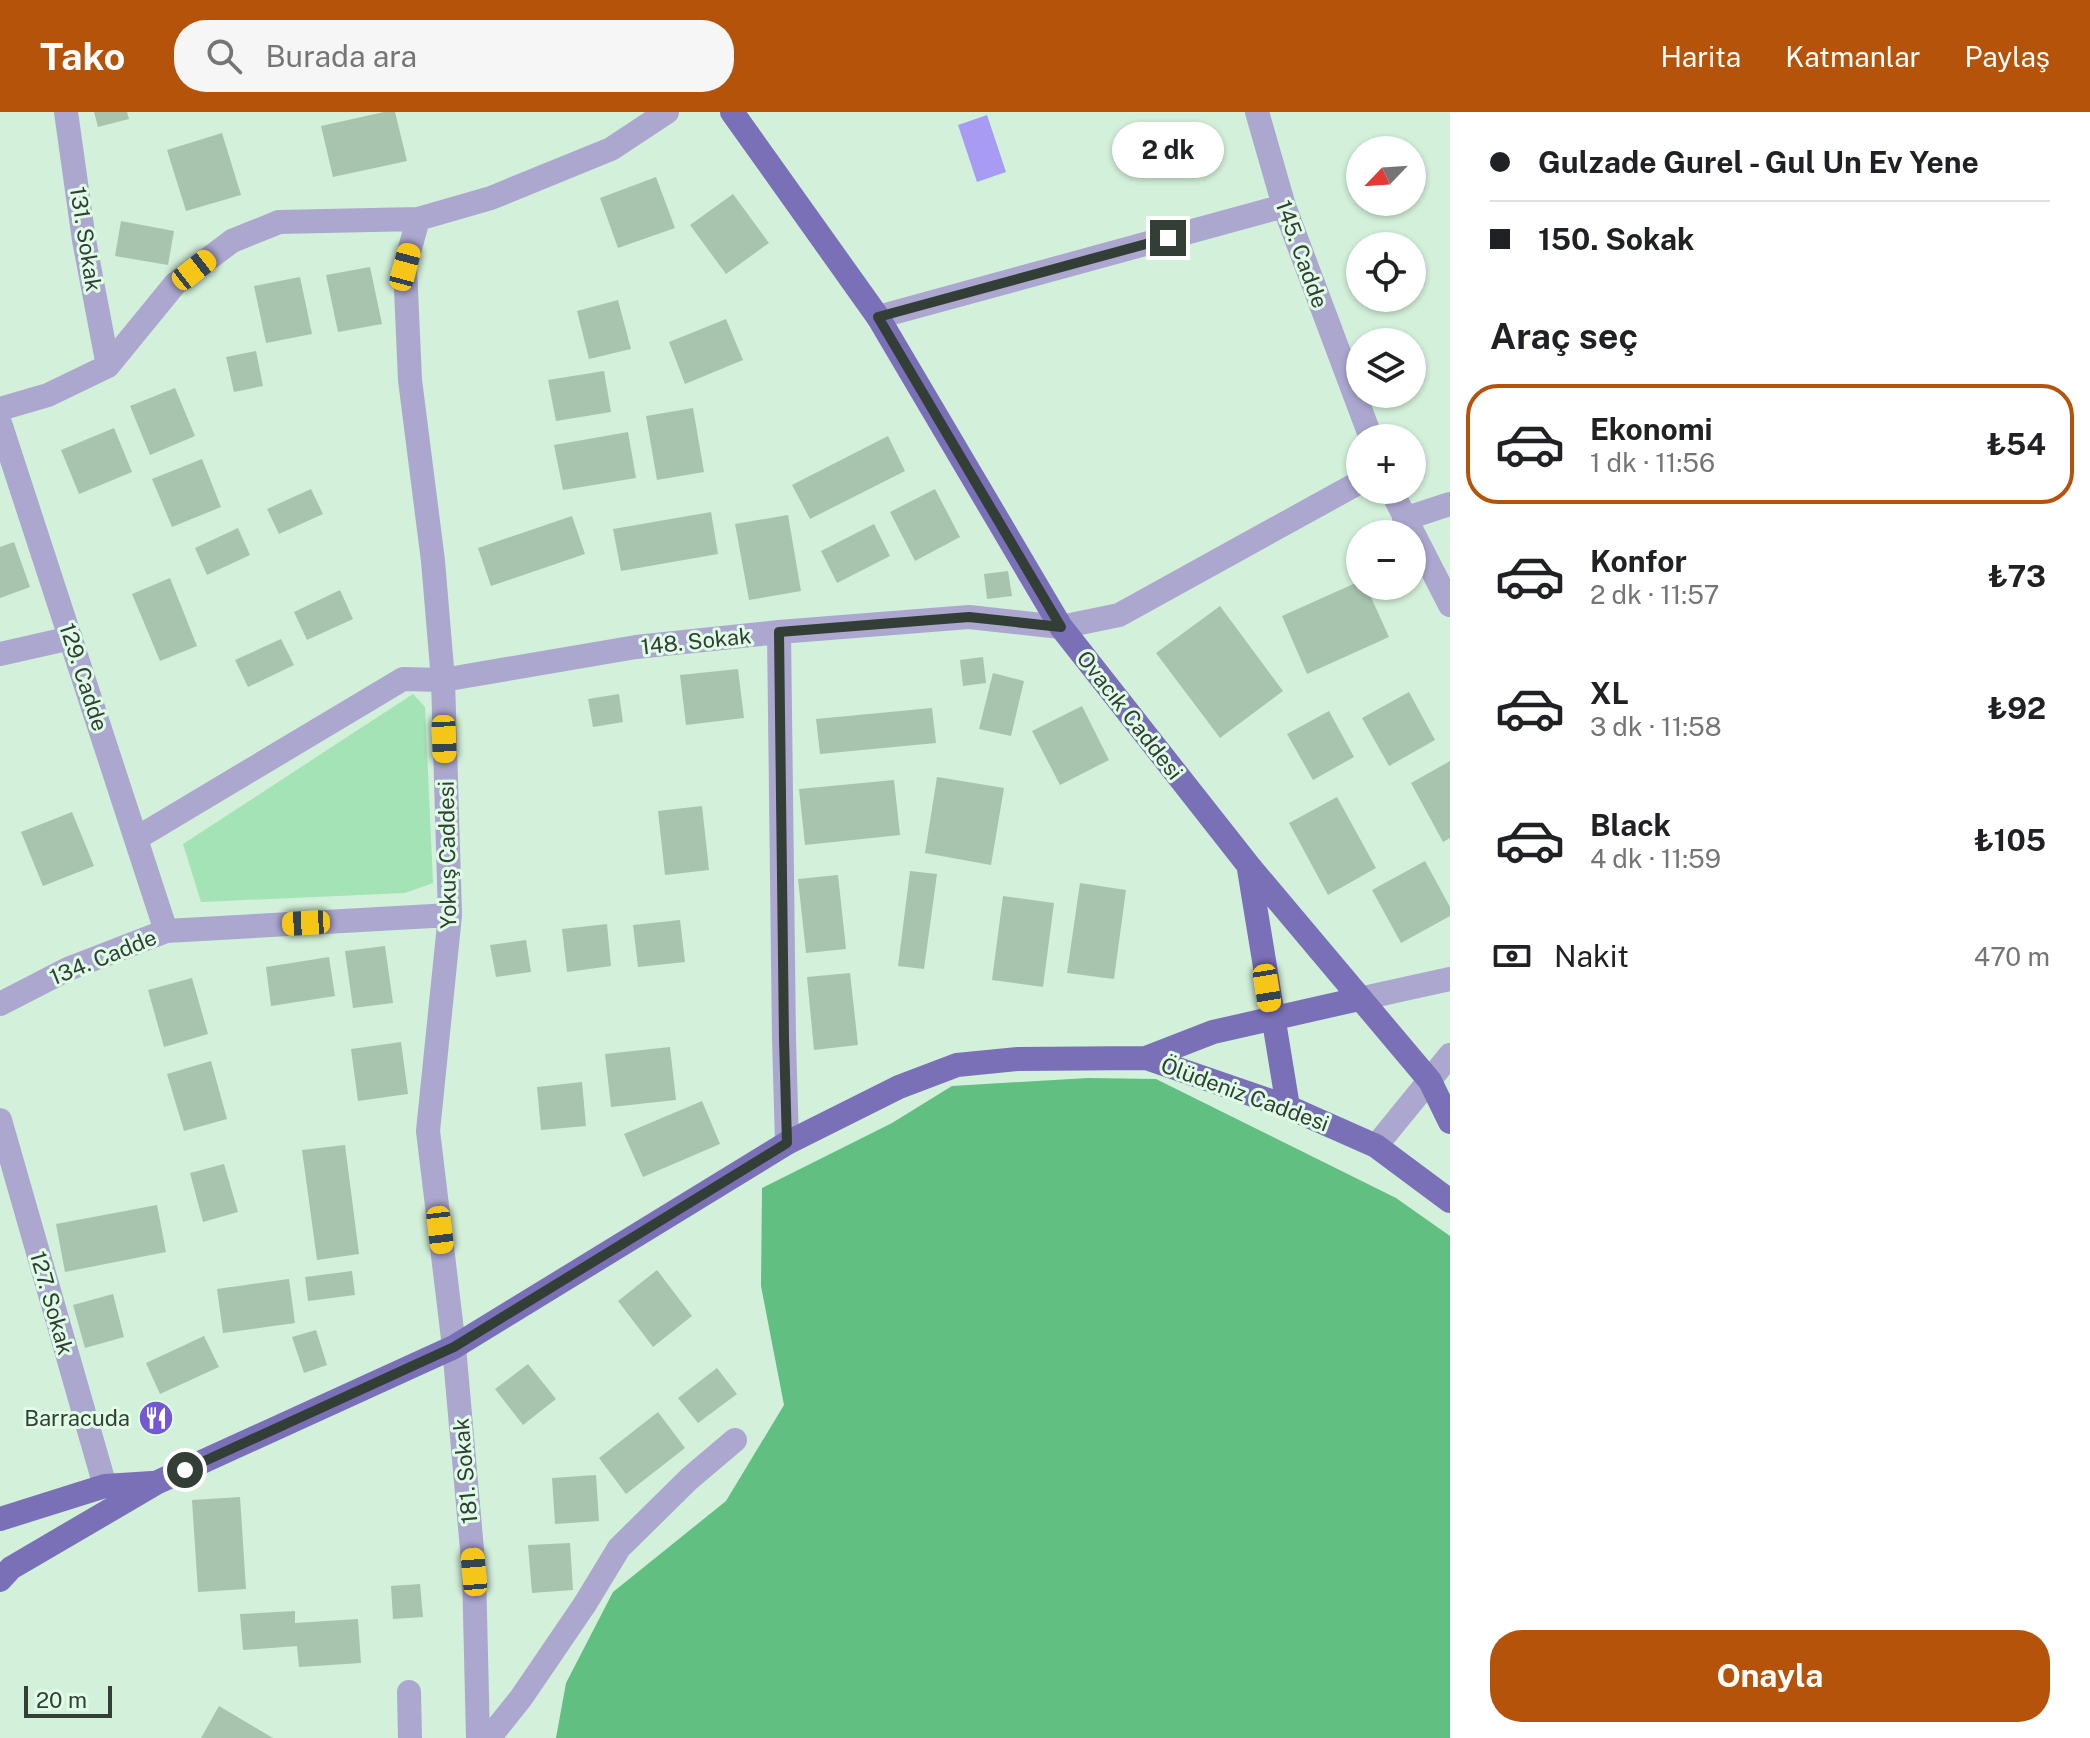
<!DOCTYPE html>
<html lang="tr">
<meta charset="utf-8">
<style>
:root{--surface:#fff;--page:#f6f6f6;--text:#202124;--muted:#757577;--line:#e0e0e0;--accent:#b45309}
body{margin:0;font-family:"Public Sans",sans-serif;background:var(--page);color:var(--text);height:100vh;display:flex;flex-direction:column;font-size:30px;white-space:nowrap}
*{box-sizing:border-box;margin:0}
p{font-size:26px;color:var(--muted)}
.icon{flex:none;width:44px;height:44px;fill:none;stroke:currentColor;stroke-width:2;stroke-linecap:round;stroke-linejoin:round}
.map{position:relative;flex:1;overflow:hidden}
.side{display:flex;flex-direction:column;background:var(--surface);width:640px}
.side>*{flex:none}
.hud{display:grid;align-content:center;height:176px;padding:0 40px;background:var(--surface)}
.needle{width:52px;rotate:245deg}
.tools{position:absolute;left:1346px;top:24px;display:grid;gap:16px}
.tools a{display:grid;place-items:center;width:80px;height:80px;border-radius:50%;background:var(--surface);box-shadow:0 2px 6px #0004;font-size:40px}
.scale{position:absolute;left:24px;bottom:20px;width:88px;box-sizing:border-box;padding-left:8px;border:4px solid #333e36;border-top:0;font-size:22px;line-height:28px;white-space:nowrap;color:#333e36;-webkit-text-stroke:6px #e0fde7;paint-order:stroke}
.end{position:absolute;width:36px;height:36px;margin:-18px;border:10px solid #333e36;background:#fff;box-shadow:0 0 0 4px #fff}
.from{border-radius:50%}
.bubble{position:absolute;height:56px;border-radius:28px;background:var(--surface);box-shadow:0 2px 6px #0004;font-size:26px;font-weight:700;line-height:56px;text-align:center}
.car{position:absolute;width:24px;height:48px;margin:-24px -12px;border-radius:10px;box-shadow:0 0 6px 2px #0007;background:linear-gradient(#f5c518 24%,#345 0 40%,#f5c518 0 76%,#345 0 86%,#f5c518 0)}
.hud b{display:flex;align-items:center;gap:28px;height:76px;font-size:30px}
.hud b+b{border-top:2px solid var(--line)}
.hud i{width:20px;height:20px;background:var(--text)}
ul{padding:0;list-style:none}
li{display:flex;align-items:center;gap:24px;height:120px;margin:0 16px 12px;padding:0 24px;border:4px solid transparent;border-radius:32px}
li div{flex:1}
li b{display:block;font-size:30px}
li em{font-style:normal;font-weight:700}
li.active{border-color:var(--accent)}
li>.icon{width:72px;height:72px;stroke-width:1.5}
h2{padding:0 40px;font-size:36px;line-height:96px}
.pay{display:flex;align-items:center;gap:20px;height:88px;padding:0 40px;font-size:30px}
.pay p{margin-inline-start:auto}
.action{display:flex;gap:16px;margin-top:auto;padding:16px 40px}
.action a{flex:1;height:92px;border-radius:32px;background:var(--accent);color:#fff;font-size:32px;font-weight:700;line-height:92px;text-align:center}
header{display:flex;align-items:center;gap:48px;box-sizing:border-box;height:112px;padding:0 40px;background:var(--accent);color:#fff}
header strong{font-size:38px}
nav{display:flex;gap:44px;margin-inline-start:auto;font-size:28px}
.search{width:560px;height:72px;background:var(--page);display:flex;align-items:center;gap:20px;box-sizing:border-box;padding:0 28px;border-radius:32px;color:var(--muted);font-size:30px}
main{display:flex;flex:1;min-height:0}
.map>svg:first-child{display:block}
.green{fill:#a4e3b6}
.forest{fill:#60bf81}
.water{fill:#a89bf4}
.building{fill:#a8c4af}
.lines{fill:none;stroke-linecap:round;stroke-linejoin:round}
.minor{stroke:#aba7cf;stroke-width:24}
.major{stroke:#7a70b8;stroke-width:24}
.route{stroke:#333e36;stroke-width:10}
.labels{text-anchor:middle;stroke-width:6;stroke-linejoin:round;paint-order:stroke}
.street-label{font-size:22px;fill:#333e36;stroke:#e0fde7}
.poi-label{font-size:22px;fill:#333e36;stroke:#e0fde7;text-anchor:end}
</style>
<header>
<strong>Tako</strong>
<div class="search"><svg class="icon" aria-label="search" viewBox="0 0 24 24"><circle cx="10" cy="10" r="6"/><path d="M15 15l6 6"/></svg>Burada ara</div>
<nav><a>Harita</a><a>Katmanlar</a><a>Paylaş</a></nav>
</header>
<main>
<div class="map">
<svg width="1450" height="1626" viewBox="0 0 1450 1626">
<rect width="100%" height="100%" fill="#d3f0da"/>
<path class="green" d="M413,582L425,595L433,771L405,781L201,790L183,732Z"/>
<path class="forest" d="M1088,966L1156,967L1396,1086L1450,1124V1626H556L566,1571L613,1480L726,1389L784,1293L761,1174L762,1076L892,1011L952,974Z"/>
<path class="water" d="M987,3L1006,60L977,70L958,13Z"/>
<path class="building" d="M94,0H127L129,7L98,15Z
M384,0H395L407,49L333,65L321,14Z
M222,21L241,83L186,99L167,38Z
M656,65L675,116L618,136L600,86Z
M733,82L769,131L726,162L690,113Z
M121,109L174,119L168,153L115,144Z
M370,155L382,212L338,220L326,163Z
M300,165L312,222L266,231L254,174Z
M618,188L631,237L589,247L577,199Z
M726,207L743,248L685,272L669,230Z
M256,239L263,274L234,280L226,245Z
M604,259L611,300L556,309L548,268Z
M175,276L195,324L150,343L130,294Z
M693,296L704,360L657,368L646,304Z
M114,316L132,360L79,382L61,338Z
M628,320L636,366L563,378L554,333Z
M888,324L905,359L810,407L792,373Z
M202,347L221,395L172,415L152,367Z
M311,377L323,402L279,422L267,397Z
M935,377L960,425L915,449L890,400Z
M711,400L718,442L621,459L613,417Z
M788,403L801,479L749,488L735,412Z
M572,404L585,442L491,474L478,436Z
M874,412L890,444L837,471L821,439Z
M238,416L250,443L207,463L195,436Z
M14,430L30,475L0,486V435Z
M1008,459L1012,484L987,487L984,462Z
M170,466L197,534L160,549L132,482Z
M1360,469V474H1366L1389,525L1307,562L1282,504Z
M340,478L353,507L307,528L294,500Z
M1220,494L1283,579L1220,626L1156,541Z
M281,527L294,553L248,575L235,548Z
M983,545L986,571L963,574L960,548Z
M738,557L744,606L686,613L680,563Z
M993,561L1024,569L1011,624L979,617Z
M1409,580L1435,628L1389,654L1362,606Z
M619,582L623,610L593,615L588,587Z
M1082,594L1109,648L1060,673L1032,619Z
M932,596L936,631L820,642L816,607Z
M1329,599L1354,645L1313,668L1287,622Z
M1450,649V726L1443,730L1411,671Z
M937,665L1004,676L991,753L925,741Z
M894,668L900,723L805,733L799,677Z
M1337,685L1376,756L1328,783L1289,711Z
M702,694L709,758L665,763L658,699Z
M72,700L94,754L43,774L21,720Z
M1425,749L1450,795V804L1401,831L1372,778Z
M910,759L937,762L924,857L898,854Z
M838,763L846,837L806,841L798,767Z
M1080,771L1126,778L1114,867L1067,861Z
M1003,784L1054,791L1043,875L992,868Z
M680,808L685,850L638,855L633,813Z
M607,812L611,854L567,860L562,817Z
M526,828L531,860L496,865L490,833Z
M385,834L393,891L353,896L345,839Z
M329,845L335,884L271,894L266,855Z
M850,861L858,933L814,938L807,865Z
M192,866L208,922L164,935L148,878Z
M401,930L408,982L358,989L351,937Z
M670,935L676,988L611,995L605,942Z
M211,949L227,1007L184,1019L167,962Z
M582,970L586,1014L541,1018L537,975Z
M702,989L720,1032L643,1065L624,1022Z
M345,1033L359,1142L317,1148L302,1038Z
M224,1052L238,1100L203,1110L190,1061Z
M157,1093L166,1140L65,1160L56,1112Z
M657,1158L692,1204L653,1235L618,1189Z
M352,1159L355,1183L308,1189L305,1165Z
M289,1167L295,1211L223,1221L217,1177Z
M113,1182L124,1225L85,1236L73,1193Z
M316,1218L327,1253L304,1261L292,1225Z
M204,1224L219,1255L160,1282L146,1251Z
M528,1252L556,1287L523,1313L495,1277Z
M717,1256L737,1282L698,1311L678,1286Z
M658,1300L685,1336L626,1382L599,1346Z
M596,1363L599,1409L555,1412L552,1366Z
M240,1385L246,1477L198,1480L192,1388Z
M570,1431L573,1478L532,1481L528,1433Z
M420,1472L423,1505L393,1507L391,1474Z
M295,1499V1511L358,1507L361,1551L299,1555L297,1534L243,1538L240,1502Z
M219,1594L273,1626H201Z"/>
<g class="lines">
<path class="minor" d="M66,0L84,128L108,254
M1257,0L1284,94L1371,326
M418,107L405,155L410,268L433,449L443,568L450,803L428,1019L454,1235L474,1460L478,1626
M878,205L1284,94
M0,297L48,283L108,254L175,172L232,129L279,110L418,107L491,86L611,37L667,0
M0,311L166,819
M1391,378L1450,493
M1404,407L1450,392
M779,520L784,927L787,1031
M0,542L71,526
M137,726L403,567L443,568L636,535L779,520L969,505L1061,515L1119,503L1360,370
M1359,887L1450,867
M0,892L68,857L166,819L450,803
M0,1008L105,1374
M1376,1034L1450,943
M409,1580L410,1626
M489,1626L521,1586L585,1492L619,1436L689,1367L735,1328"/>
<path class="major" d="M732,0L878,205L1061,515L1249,754L1430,969L1450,1010
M1249,757L1288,995
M1146,946L1213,920L1359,887
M0,1407L105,1374L152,1371
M0,1468L11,1456L158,1370L454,1235L787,1031L899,975L957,953L1018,947L1146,946L1288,995L1376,1034L1450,1089"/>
</g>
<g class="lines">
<path class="route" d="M185,1358L454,1235L787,1031L784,927L779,520L969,505L1061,515L878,205L1168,126"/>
</g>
<defs>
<g id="restaurant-disc" transform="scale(1.8)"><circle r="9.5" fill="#7358d2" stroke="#e0fde7"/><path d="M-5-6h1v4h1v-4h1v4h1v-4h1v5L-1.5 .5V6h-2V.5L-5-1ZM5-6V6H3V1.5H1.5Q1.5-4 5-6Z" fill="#fff"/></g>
</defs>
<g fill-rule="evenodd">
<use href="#restaurant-disc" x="156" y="1306"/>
</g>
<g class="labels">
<g class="street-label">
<text transform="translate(86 127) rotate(81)" y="8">131. Sokak</text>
<text transform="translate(1302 142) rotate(70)" y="8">145. Cadde</text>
<text transform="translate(696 529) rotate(-6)" y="8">148. Sokak</text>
<text transform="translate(84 565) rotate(72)" y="8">129. Cadde</text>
<text transform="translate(1130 603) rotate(52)" y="8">Ovacık Caddesi</text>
<text transform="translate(447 743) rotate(-91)" y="8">Yokuş Caddesi</text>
<text transform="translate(103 845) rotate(-22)" y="8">134. Cadde</text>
<text transform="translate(1245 982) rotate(20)" y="8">Ölüdeniz Caddesi</text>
<text transform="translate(52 1191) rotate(74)" y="8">127. Sokak</text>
<text transform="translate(465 1359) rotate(-95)" y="8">181. Sokak</text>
</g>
<g class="poi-label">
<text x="130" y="1314">Barracuda</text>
</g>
</g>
</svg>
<div class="tools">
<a><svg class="needle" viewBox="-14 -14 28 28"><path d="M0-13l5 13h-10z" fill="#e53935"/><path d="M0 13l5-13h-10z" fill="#757577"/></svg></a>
<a><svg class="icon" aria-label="locate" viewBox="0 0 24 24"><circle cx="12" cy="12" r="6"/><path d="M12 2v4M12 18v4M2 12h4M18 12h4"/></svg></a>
<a><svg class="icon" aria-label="layers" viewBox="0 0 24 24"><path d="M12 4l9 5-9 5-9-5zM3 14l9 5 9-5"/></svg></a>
<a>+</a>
<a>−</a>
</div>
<div class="scale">20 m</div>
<i class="end from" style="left:185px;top:1358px"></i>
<i class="end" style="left:1168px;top:126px"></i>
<div class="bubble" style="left:1112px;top:10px;width:112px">2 dk</div>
<i class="car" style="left:405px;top:155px;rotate:15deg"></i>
<i class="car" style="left:194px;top:158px;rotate:52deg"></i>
<i class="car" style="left:444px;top:627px;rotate:178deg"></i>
<i class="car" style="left:306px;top:811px;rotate:267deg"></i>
<i class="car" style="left:1267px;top:876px;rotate:171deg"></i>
<i class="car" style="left:440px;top:1118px;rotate:173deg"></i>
<i class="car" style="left:474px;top:1460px;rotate:355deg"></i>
</div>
<section class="side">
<div class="hud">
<b><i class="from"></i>Gulzade Gurel - Gul Un Ev Yene</b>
<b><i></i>150. Sokak</b>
</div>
<h2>Araç seç</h2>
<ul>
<li class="active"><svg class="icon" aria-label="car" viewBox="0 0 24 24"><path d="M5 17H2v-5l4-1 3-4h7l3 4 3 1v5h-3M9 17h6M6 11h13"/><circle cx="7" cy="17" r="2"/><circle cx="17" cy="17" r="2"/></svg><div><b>Ekonomi</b><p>1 dk · 11:56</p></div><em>₺54</em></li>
<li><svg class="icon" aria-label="car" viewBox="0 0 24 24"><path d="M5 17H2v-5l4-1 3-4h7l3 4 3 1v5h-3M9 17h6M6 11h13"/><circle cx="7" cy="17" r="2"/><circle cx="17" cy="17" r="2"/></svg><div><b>Konfor</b><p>2 dk · 11:57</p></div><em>₺73</em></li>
<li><svg class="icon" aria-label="car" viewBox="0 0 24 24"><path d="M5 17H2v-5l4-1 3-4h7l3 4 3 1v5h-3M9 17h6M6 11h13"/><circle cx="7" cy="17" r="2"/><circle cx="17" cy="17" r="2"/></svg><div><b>XL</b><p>3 dk · 11:58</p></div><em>₺92</em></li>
<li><svg class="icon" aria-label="car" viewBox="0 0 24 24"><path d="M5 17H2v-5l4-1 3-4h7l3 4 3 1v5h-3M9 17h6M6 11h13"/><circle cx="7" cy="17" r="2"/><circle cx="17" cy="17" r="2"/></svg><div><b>Black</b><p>4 dk · 11:59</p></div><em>₺105</em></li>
</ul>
<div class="pay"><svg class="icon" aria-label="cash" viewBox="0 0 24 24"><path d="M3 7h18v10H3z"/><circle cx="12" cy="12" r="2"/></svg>Nakit<p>470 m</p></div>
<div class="action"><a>Onayla</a></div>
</section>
</main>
